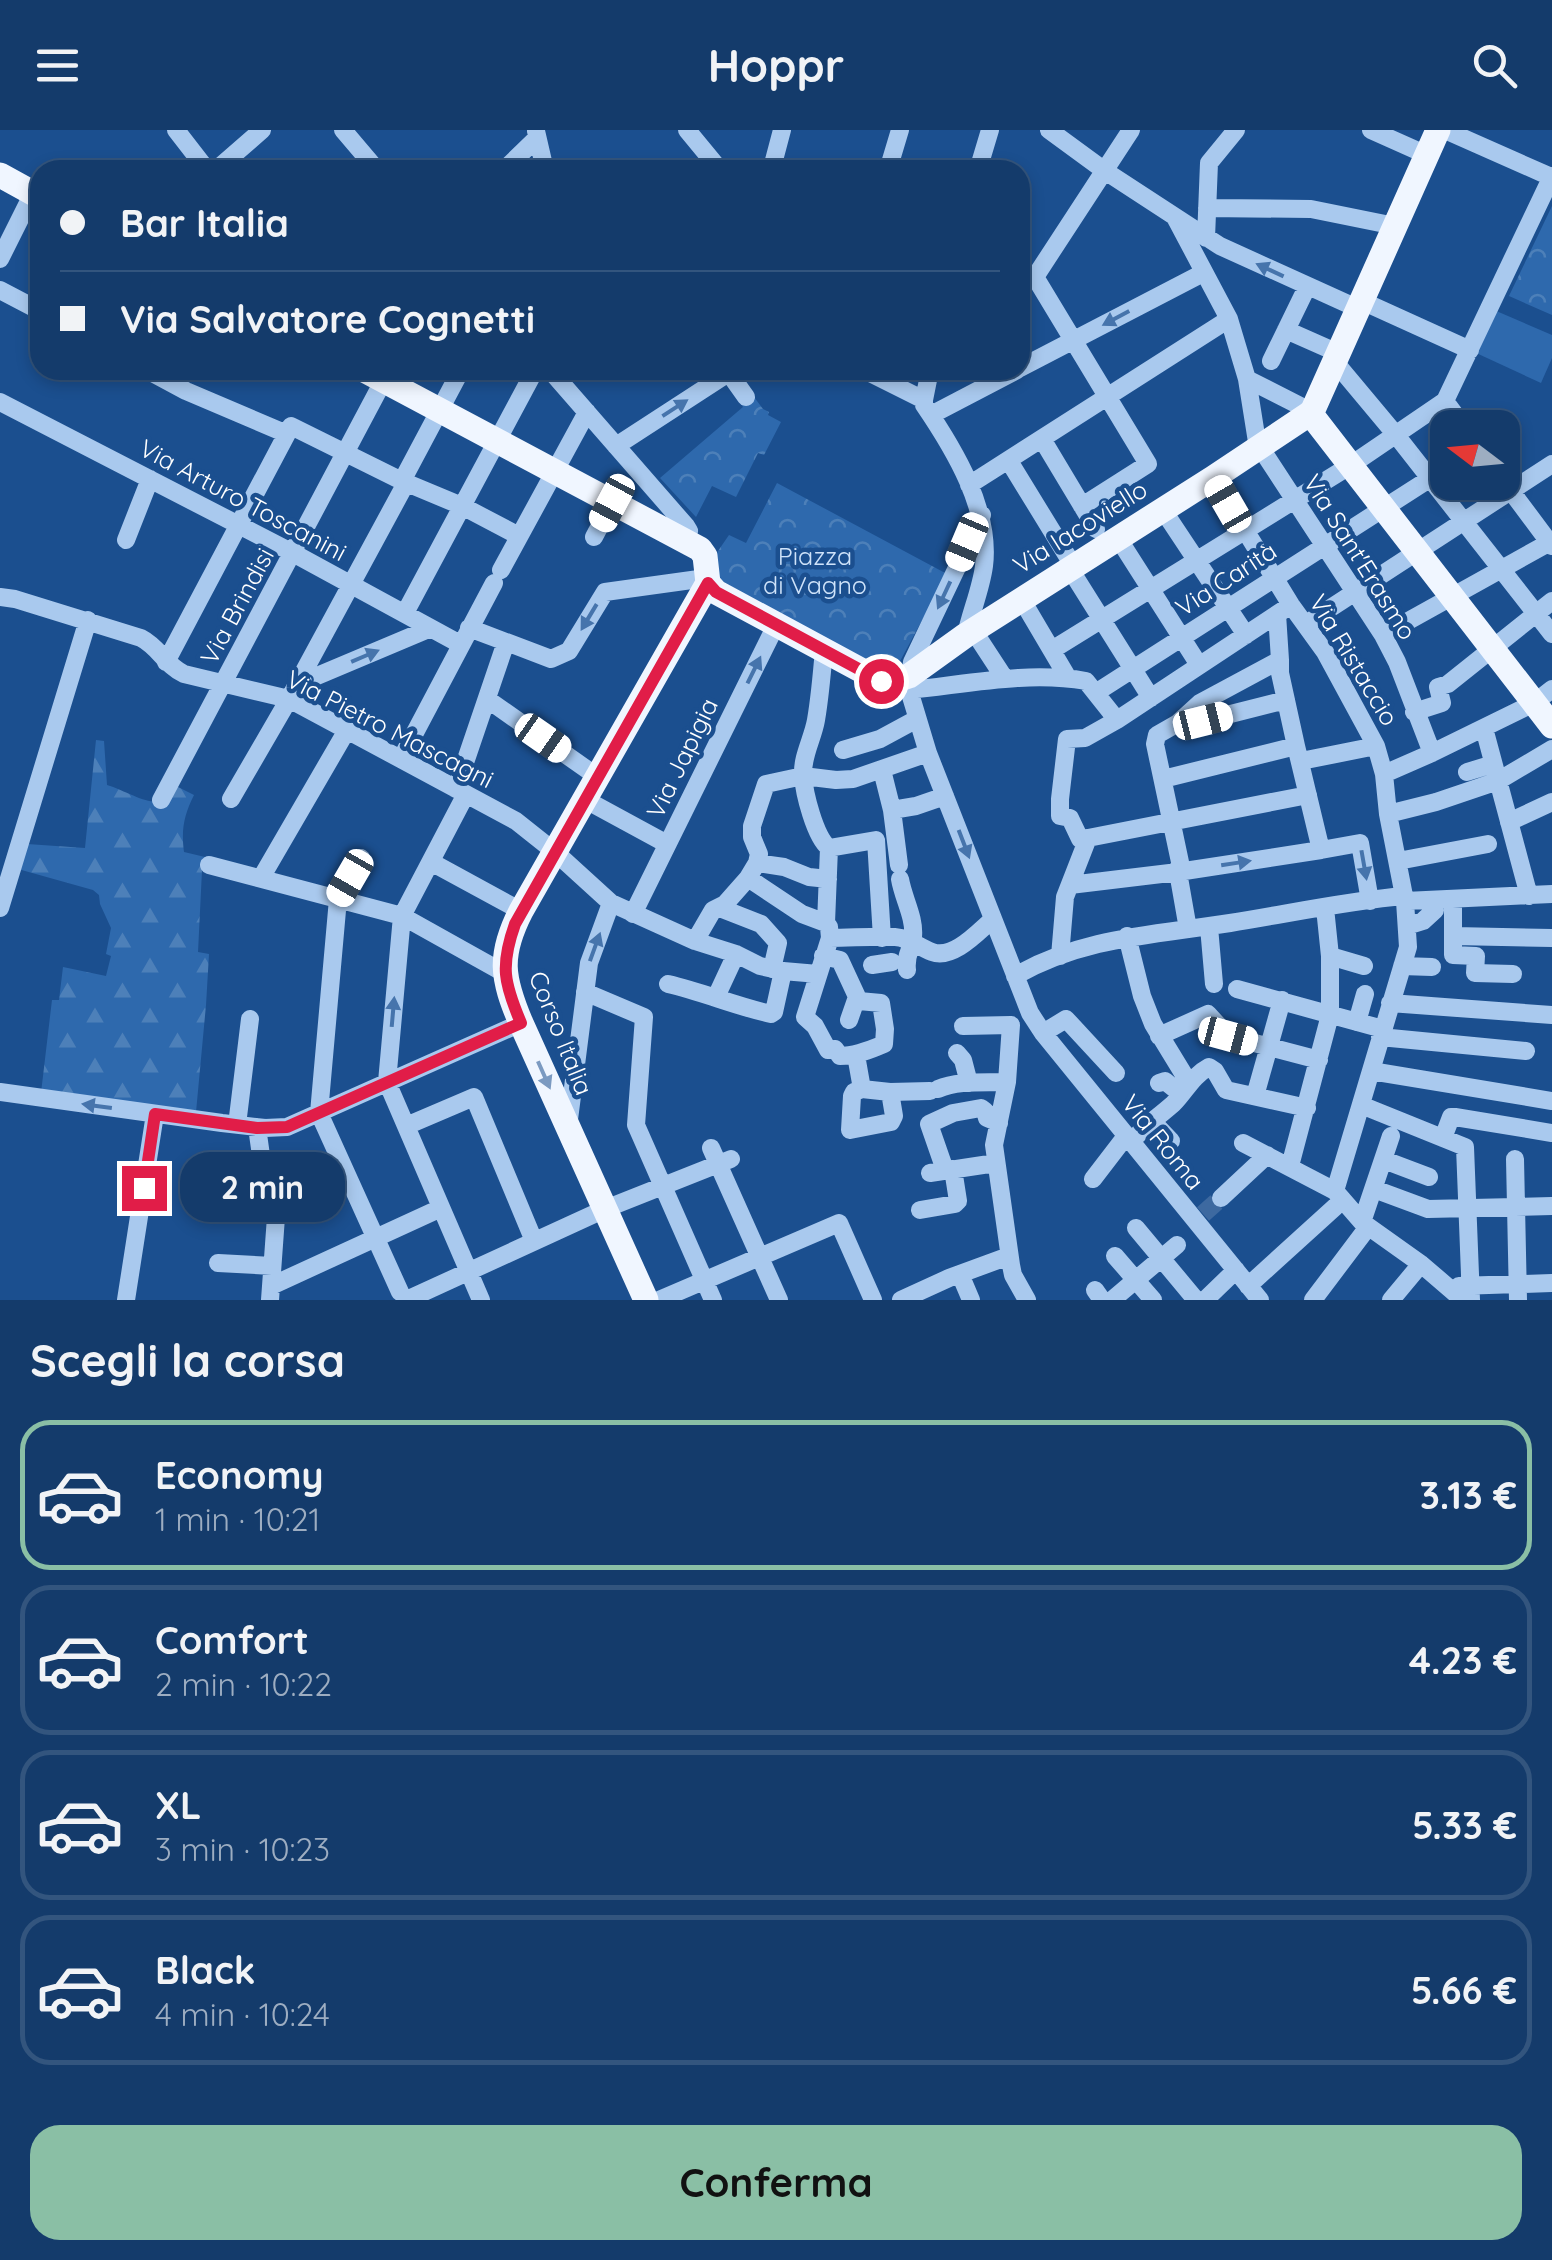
<!DOCTYPE html>
<html lang="it">
<meta charset="utf-8">
<style>
:root{--surface:#143b6b;--page:#214673;--text:#f1f3f6;--muted:#9dadc1;--line:#33557e;--accent:#8abfa5}
body{margin:0;font-family:Quicksand,sans-serif;background:var(--page);color:var(--text);height:100vh;display:flex;flex-direction:column;font-size:38px;white-space:nowrap}
*{box-sizing:border-box;margin:0}
p{font-size:32px;color:var(--muted)}
.icon{flex:none;width:55px;height:55px;fill:none;stroke:currentColor;stroke-width:2;stroke-linecap:round;stroke-linejoin:round}
.map{position:relative;height:1170px;overflow:hidden}
.details{display:flex;flex-direction:column;background:var(--surface);flex:1}
.details>*{flex:none}
.hud{position:absolute;left:30px;top:30px;width:1000px;height:220px;border-radius:30px;box-shadow:0 5px 15px #0003,0 0 0 2px var(--line);display:grid;align-content:center;height:220px;padding:0 30px;background:var(--surface)}
.needle{width:65px;rotate:286deg}
.fabs{position:absolute;left:1430px;top:280px;display:grid;gap:20px}
.fabs a{display:grid;place-items:center;width:90px;height:90px;border-radius:20px;background:var(--surface);box-shadow:0 5px 15px #0003,0 0 0 2px var(--line);font-size:50px}
.end{position:absolute;width:45px;height:45px;margin:-22px;border:12px solid #e11d48;background:#fff;box-shadow:0 0 0 5px #fff}
.from{border-radius:50%}
.bubble{position:absolute;height:70px;border-radius:30px;background:var(--surface);box-shadow:0 5px 15px #0003,0 0 0 2px var(--line);font-size:32px;font-weight:800;line-height:70px;text-align:center}
.car{position:absolute;width:30px;height:60px;margin:-30px -15px;border-radius:12px;box-shadow:0 0 8px 2px #0007;background:linear-gradient(#fff 24%,#345 0 40%,#fff 0 76%,#345 0 86%,#fff 0)}
.hud b{display:flex;align-items:center;gap:35px;height:95px;font-size:38px}
.hud b+b{border-top:2px solid var(--line)}
.hud i{width:25px;height:25px;background:var(--text)}
ul{padding:0;list-style:none}
li{display:flex;align-items:center;gap:30px;height:150px;margin:0 20px 15px;padding:0 10px;border:5px solid var(--line);border-radius:30px}
li div{flex:1}
li b{display:block;font-size:38px}
li em{font-style:normal;font-weight:800}
li.on{border-color:var(--accent)}
li>.icon{width:90px;height:90px;stroke-width:1.5}
h2{padding:0 30px;font-size:45px;line-height:120px}
.cta{display:flex;gap:20px;margin-top:auto;padding:20px 30px}
.cta a{flex:1;height:115px;border-radius:30px;background:var(--accent);color:#111;font-size:40px;font-weight:800;line-height:115px;text-align:center}
header{display:flex;justify-content:space-between;align-items:center;height:130px;padding:0 30px;background:var(--surface);font-size:45px;font-weight:800}
.map>svg:first-child{display:block}
.forest{fill:url(#forest-firs)}
.park{fill:url(#park-crowns)}
.pitch{fill:#2e69ad}
.lines{fill:none;stroke-linecap:round;stroke-linejoin:round}
.minor-tunnel{stroke:#3d69a0;stroke-width:18;stroke-dasharray:18 9;stroke-linecap:butt}
.minor{stroke:#a9c9ee;stroke-width:18}
.major{stroke:#f0f6ff;stroke-width:25}
.oneway{fill:#4674ac}
.oneway2{fill:#7b9ac1}
.route{stroke:#e11d48;stroke-width:12}
.labels{text-anchor:middle;stroke-width:9;stroke-linejoin:round;paint-order:stroke}
.street-label{font-size:25px;fill:#fff;stroke:#1b4f8f}
.park-label{font-size:25px;fill:#cfe3fa;stroke:#1b4f8f}
</style>
<header><svg class="icon" aria-label="menu" viewBox="0 0 24 24"><path d="M4 6h16M4 12h16M4 18h16"/></svg>Hoppr<svg class="icon" aria-label="search" viewBox="0 0 24 24"><circle cx="10" cy="10" r="6"/><path d="M15 15l6 6"/></svg></header>
<div class="map">
<svg width="1552" height="1170" viewBox="0 0 1552 1170">
<defs>
<pattern id="forest-firs" width="22" height="20" patternUnits="userSpaceOnUse" patternTransform="scale(2.5)"><rect width="22" height="20" fill="#2e69ad"/><path d="M5 1l3.5 6h-7zM16 11l3.5 6h-7z" fill="#4d80b9"/></pattern>
<pattern id="park-crowns" width="20" height="18" patternUnits="userSpaceOnUse" patternTransform="scale(2.5)"><rect width="20" height="18" fill="#2e69ad"/><path d="M2 6a3 3 0 1 1 6 0M12 15a3 3 0 1 1 6 0" fill="none" stroke="#4d80b9"/></pattern>
</defs>
<rect width="100%" height="100%" fill="#1b4f8f"/>
<path class="forest" d="M96,610L104,611L107,655C119,658 147,674 155,671C162,669 170,660 176,656L194,665C184,685 181,699 184,722L205,727L202,740L198,822L209,824L206,875L196,982L41,963L52,870H59L63,837L106,846L111,826L106,824L111,798L100,774L99,765L93,760L18,739L27,714L85,718Z"/>
<path class="park" d="M1552,76V185L1509,166Z
M751,263L763,279L769,282L768,285L781,292L764,325L758,323L736,367L712,356L696,387L660,348L743,277L740,271Z
M777,353L947,444L892,546L714,453L710,440L718,421L729,405L746,413Z"/>
<path class="pitch" d="M1494,180L1552,205V228L1541,253L1474,222Z"/>
<g class="lines">
<path class="minor-tunnel" d="M1203,1084L1221,1068"/>
<path class="minor" d="M176,0L207,40
M343,0L377,40
M687,0L720,40
M1049,0L1105,41L1220,116L1359,179
M1371,0L1427,25
M1445,0L1551,47
M536,1L545,40
M216,40L262,0
M504,40L537,8
M765,40L773,34L782,0
M888,40L900,0
M978,40L990,0
M1207,78L1311,79L1395,96
M1176,89L1229,189L1247,249L1258,318
M1206,108L1209,33L1236,0
M0,129L33,63
M1035,147L1148,334L1082,376
M1035,147L1131,0
M0,160L40,181
M1362,171L1470,220
M1286,200L1338,223
M1271,231L1307,157
M1335,232L1396,305L1552,504
M1020,238L1203,143
M147,240L186,261L287,304
M550,240L686,396L689,401L684,410
M864,240L924,270
M729,243L746,267
M1247,249L1312,282
M924,270V275C954,319 991,380 984,436C981,459 971,482 966,505
M924,270L930,240
M1445,271L1552,46
M1445,271L1465,298
M0,272L293,423L460,514
M931,285L1017,240
M1042,309L1096,399
M616,316L733,240
M1260,317L1383,505L1397,532L1432,623
M1009,331L1074,437
M1213,348L1291,475L1325,522L1376,616L1384,644L1388,684L1405,771L1408,817L1335,1061
M1502,349L1552,416
M402,351L461,240
M969,355L1229,189
M1163,380L1246,505
M982,385L912,532L909,560L928,623L1030,883L1043,903L1260,1170
M594,407L612,373
M1118,408L1199,535
M126,410L150,349
M1070,439L1151,568
M501,440L587,282
M0,467L15,469L141,508C159,517 166,536 184,544L289,569L516,691L555,722L611,773L695,811L736,824L760,836L783,841L818,844
M1022,470L1068,548
M405,483L535,240
M1277,484L1280,530
M1306,494L1552,334
M469,498L551,529L569,521L605,462L706,448
M973,500L1005,549
M1383,505L1552,411
M1052,520L1351,335L1445,271
M166,532L291,296L402,351L462,376L519,406
M298,554L431,498
M909,560C968,554 1028,541 1086,551L1117,590
M1097,562L1448,337
M487,569L599,648
M1414,582L1442,573L1438,557L1448,554L1552,471
M1179,593L1203,591L1286,570
M1484,598L1529,766
M843,620L880,609L917,589
M401,629L494,453
M1301,631L1376,616
M882,640L892,680L899,735
M1467,642L1493,634
M1384,644L1432,623L1534,573L1552,559
M1163,649L1296,616
M456,659L506,512
M466,664L402,786L387,952L481,1170
M231,669L289,569L406,353
M161,670L388,242
M586,670L667,714
M892,680L916,676L945,666
M1388,684L1436,672L1498,651L1552,619
M1509,692L1552,672
M1088,708L1308,665
M829,718L876,710L882,808
M361,728L338,769L319,983L400,1162
M1398,731L1488,714
M431,732L521,781
M757,733L784,737L809,747L828,749
M209,735L402,786L504,843
M261,748L347,600
M748,748L802,784L826,793
M900,749C903,768 915,787 913,807C912,820 905,823 907,840
M1070,755L1178,742L1321,720
M1453,769V825L1476,826L1475,843L1513,844
M1405,771L1552,764
M0,778L88,490
M720,778L761,794L778,813L772,839
M633,784L776,495
M1407,796L1423,791L1435,780
M1209,797L1214,854
M1188,799L1178,742L1180,732L1155,614L1157,605L1178,593L1200,573L1280,530V543L1296,616L1321,720L1360,713L1370,771
M1127,806L1142,866L1153,894L1189,953
M1454,806L1552,808
M830,808C851,808 874,806 895,807C910,808 918,817 932,822C953,830 978,802 993,789
M695,811L713,780L725,774L748,748L757,733L759,724L752,707V696L766,654L803,646L836,650L853,649L928,623
M823,826L840,830L859,871L881,873L885,899L884,914C870,920 855,926 840,926L835,919L828,920L815,896L805,887L830,808L829,797L826,793L829,718C815,707 804,663 803,645C802,626 813,608 816,590C820,567 822,543 824,519
M1060,826L1065,767L1088,708L1080,709L1070,688L1060,686V669L1067,609L1085,608L1117,590L1291,475
M1330,826L1364,836
M872,835L892,832
M1402,836L1432,837
M1015,846C1083,807 1155,805 1230,793C1287,784 1346,771 1404,766
M668,854C703,862 735,876 771,884L774,882L783,841
M1237,859L1383,899
M585,862L644,887L636,995L713,1170
M716,867L736,824
M1390,873L1552,885
M849,890L857,867
M1357,892L1365,864
M1011,895L1007,952L994,1015L1011,1135L1013,1145L1027,1170
M963,896L1011,895
M1043,903L1066,889L1116,943
M1159,906L1208,884L1228,906L1319,930
M1380,907L1526,921
M957,923L963,930L969,953
M856,925L862,959L854,962L852,966L850,1000L891,992L894,986L890,962
M1371,941L1552,971
M1159,953L1165,951L1181,964
M862,959L890,962L930,961
M938,959C958,950 985,953 1007,952
M0,962L222,993L265,998L287,997L521,893
M1255,966L1282,870
M1361,975L1465,1017L1471,1170
M1152,991C1159,986 1166,980 1173,974C1186,961 1192,946 1209,937L1215,941L1226,960L1307,978
M237,995L250,889
M406,996L474,967L534,1111
M257,997L263,1040L277,1073L270,1170
M568,997L589,833L611,773
M1443,1008L1451,987H1455L1552,1003
M1131,1011L1152,991L1171,1011
M1243,1013L1335,1061L1362,1092L1421,1134L1463,1170
M711,1018L779,1170
M1515,1029L1518,1170
M1384,1030L1429,1047
M1290,1036L1330,885V826L1325,778
M945,1040L929,994L953,983L981,978L985,981L987,988L999,993
M930,1043L996,1033
M1093,1049L1126,1006
M1374,1059L1428,1079L1552,1076
M1221,1068L1267,1025
M920,1080L955,1074L958,1071L953,1039
M1362,1092L1391,1006
M1136,1098L1196,1170
M1115,1126L1153,1170
M218,1133L272,1136
M960,1144L971,1170
M271,1156L441,1078
M1248,1156L1335,1077
M1459,1156L1552,1153
M1095,1160L1102,1170
M411,1168L605,1079L731,1029
M126,1170L155,984
M659,1170L839,1093L873,1170
M901,1170L949,1148L1009,1126
M1112,1170L1177,1115
M1205,1170L1236,1140
M1313,1170L1368,1097
M1391,1170L1421,1134"/>
<path class="major" d="M0,45L40,67
M364,240L700,419L705,426L708,453
M1310,283L1552,596
M708,453L716,462L881,551L888,553L909,546L966,505L1213,348L1312,282L1438,0
M646,1170L521,893C502,848 498,826 521,781L708,453"/>
</g>
<defs><path id="oneway-solid" d="M-6-.8H1V-3.2L6.5 0L1 3.2V.8H-6Z" transform="scale(2.5)"/></defs>
<g class="oneway">
<use href="#oneway-solid" transform="translate(1270 140) rotate(-155)"/>
<use href="#oneway-solid" transform="translate(1116 188) rotate(152)"/>
<use href="#oneway-solid" transform="translate(675 278) rotate(-33)"/>
<use href="#oneway-solid" transform="translate(944 465) rotate(115)"/>
<use href="#oneway-solid" transform="translate(589 487) rotate(121)"/>
<use href="#oneway-solid" transform="translate(365 526) rotate(-23)"/>
<use href="#oneway-solid" transform="translate(754 540) rotate(-64)"/>
<use href="#oneway-solid" transform="translate(964 714) rotate(69)"/>
<use href="#oneway-solid" transform="translate(1236 733) rotate(-9)"/>
<use href="#oneway-solid" transform="translate(1364 735) rotate(80)"/>
<use href="#oneway-solid" transform="translate(595 817) rotate(-70)"/>
<use href="#oneway-solid" transform="translate(393 882) rotate(-85)"/>
<use href="#oneway-solid" transform="translate(97 976) rotate(-172)"/>
</g>
<use class="oneway2" href="#oneway-solid" transform="translate(544 945) rotate(66)"/>
<g class="lines">
<path class="route" d="M144,1058L155,984L257,998L287,997L521,893C504,853 500,836 515,794L708,453L716,462L881,551"/>
</g>
<g class="labels">
<g class="street-label">
<text transform="translate(243 370) rotate(28)" y="9">Via Arturo Toscanini</text>
<text transform="translate(1080 397) rotate(-32)" y="9">Via Iacoviello</text>
<text transform="translate(1360 427) rotate(58)" y="9">Via Sant'Erasmo</text>
<text transform="translate(1226 449) rotate(-33)" y="9">Via Carità</text>
<text transform="translate(237 476) rotate(-62)" y="9">Via Brindisi</text>
<text transform="translate(1354 530) rotate(59)" y="9">Via Ristaccio</text>
<text transform="translate(390 599) rotate(27)" y="9">Via Pietro Mascagni</text>
<text transform="translate(682 628) rotate(-64)" y="9">Via Japigia</text>
<text transform="translate(561 903) rotate(68)" y="9">Corso Italia</text>
<text transform="translate(1163 1012) rotate(51)" y="9">Via Roma</text>
</g>
<g class="park-label">
<text x="815" y="435">Piazza<tspan x="815" dy="29">di Vagno</tspan></text>
</g>
</g>
</svg>
<div class="fabs">
<a><svg class="needle" viewBox="-14 -14 28 28"><path d="M0-13l5 13h-10z" fill="#e53935"/><path d="M0 13l5-13h-10z" fill="#9dadc1"/></svg></a>
</div>
<i class="end from" style="left:881px;top:551px"></i>
<i class="end" style="left:144px;top:1058px"></i>
<div class="bubble" style="left:180px;top:1022px;width:165px">2 min</div>
<i class="car" style="left:612px;top:373px;rotate:208deg"></i>
<i class="car" style="left:1228px;top:374px;rotate:330deg"></i>
<i class="car" style="left:967px;top:412px;rotate:203deg"></i>
<i class="car" style="left:1203px;top:591px;rotate:76deg"></i>
<i class="car" style="left:543px;top:608px;rotate:125deg"></i>
<i class="car" style="left:350px;top:748px;rotate:210deg"></i>
<i class="car" style="left:1228px;top:906px;rotate:105deg"></i>
<div class="hud">
<b><i class="from"></i>Bar Italia</b>
<b><i></i>Via Salvatore Cognetti</b>
</div>
</div>
<section class="details">
<h2>Scegli la corsa</h2>
<ul>
<li class="on"><svg class="icon" aria-label="car" viewBox="0 0 24 24"><path d="M5 17H2v-5l4-1 3-4h7l3 4 3 1v5h-3M9 17h6M6 11h13"/><circle cx="7" cy="17" r="2"/><circle cx="17" cy="17" r="2"/></svg><div><b>Economy</b><p>1 min · 10:21</p></div><em>3.13 €</em></li>
<li><svg class="icon" aria-label="car" viewBox="0 0 24 24"><path d="M5 17H2v-5l4-1 3-4h7l3 4 3 1v5h-3M9 17h6M6 11h13"/><circle cx="7" cy="17" r="2"/><circle cx="17" cy="17" r="2"/></svg><div><b>Comfort</b><p>2 min · 10:22</p></div><em>4.23 €</em></li>
<li><svg class="icon" aria-label="car" viewBox="0 0 24 24"><path d="M5 17H2v-5l4-1 3-4h7l3 4 3 1v5h-3M9 17h6M6 11h13"/><circle cx="7" cy="17" r="2"/><circle cx="17" cy="17" r="2"/></svg><div><b>XL</b><p>3 min · 10:23</p></div><em>5.33 €</em></li>
<li><svg class="icon" aria-label="car" viewBox="0 0 24 24"><path d="M5 17H2v-5l4-1 3-4h7l3 4 3 1v5h-3M9 17h6M6 11h13"/><circle cx="7" cy="17" r="2"/><circle cx="17" cy="17" r="2"/></svg><div><b>Black</b><p>4 min · 10:24</p></div><em>5.66 €</em></li>
</ul>
<div class="cta"><a>Conferma</a></div>
</section>
